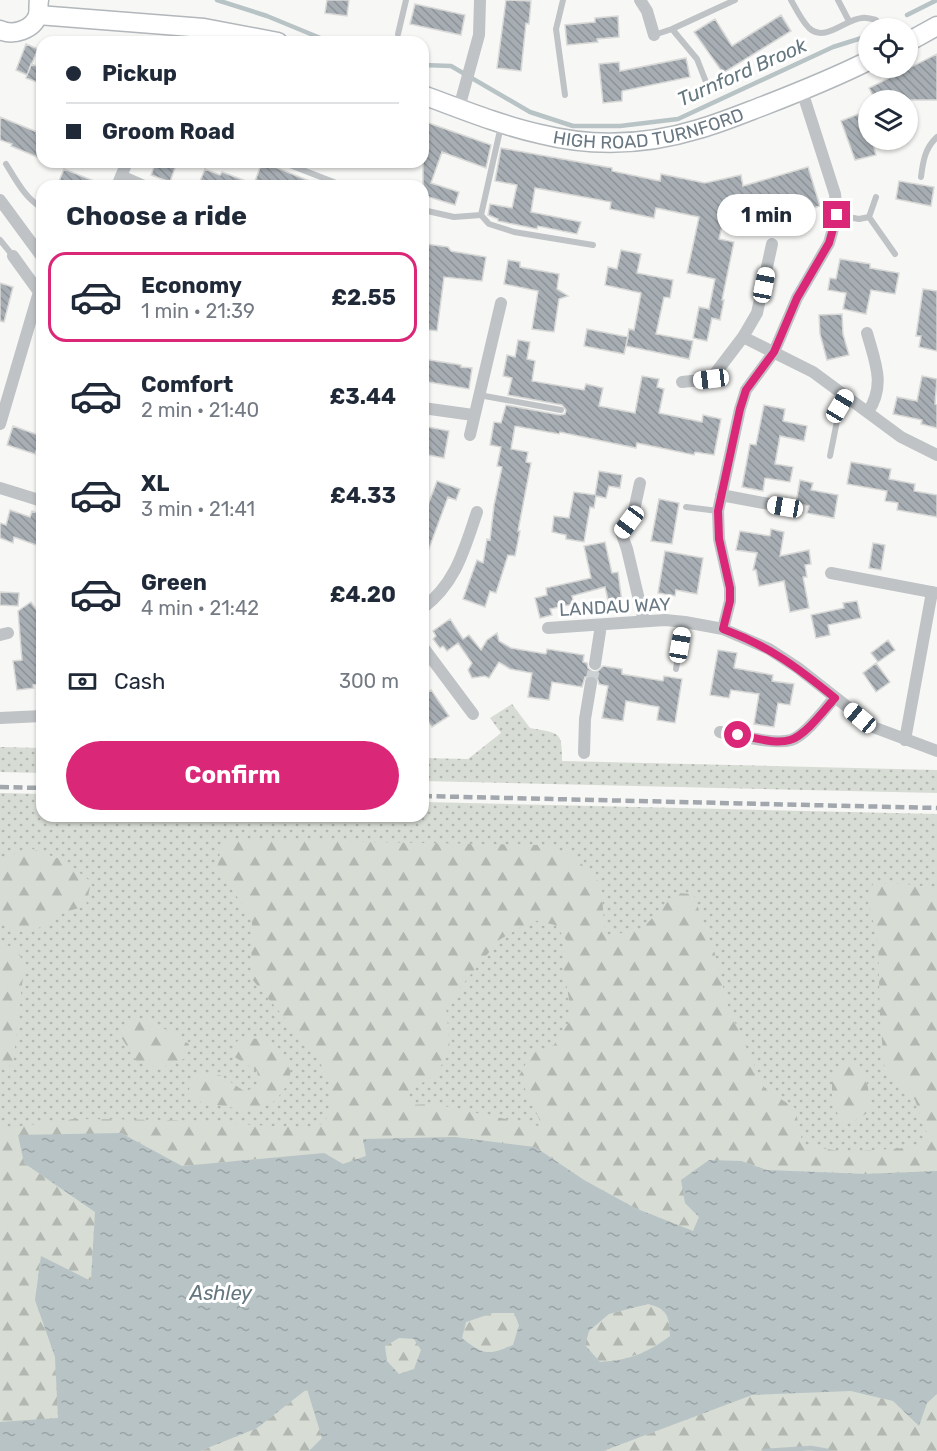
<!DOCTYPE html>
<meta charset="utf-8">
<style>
:root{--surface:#fff;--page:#f2f2f3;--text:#1f2937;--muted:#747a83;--line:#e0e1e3;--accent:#db2777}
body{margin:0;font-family:Rubik,sans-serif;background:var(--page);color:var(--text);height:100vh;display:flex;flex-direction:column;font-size:22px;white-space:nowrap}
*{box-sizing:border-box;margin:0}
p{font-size:20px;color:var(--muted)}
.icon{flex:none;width:33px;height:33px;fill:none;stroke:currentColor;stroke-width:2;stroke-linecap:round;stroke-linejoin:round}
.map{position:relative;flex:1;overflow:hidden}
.sheet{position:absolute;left:36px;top:180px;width:393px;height:642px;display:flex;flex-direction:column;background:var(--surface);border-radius:18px;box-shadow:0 2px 4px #0004}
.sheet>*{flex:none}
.hud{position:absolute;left:36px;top:36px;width:393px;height:132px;border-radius:18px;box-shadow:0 2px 4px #0004;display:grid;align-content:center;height:132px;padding:0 30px;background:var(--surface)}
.fabs{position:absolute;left:858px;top:18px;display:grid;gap:12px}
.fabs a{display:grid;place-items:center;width:60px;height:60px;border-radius:50%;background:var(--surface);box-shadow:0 2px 4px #0004;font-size:30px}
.end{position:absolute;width:27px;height:27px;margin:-14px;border:8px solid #db2777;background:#fff;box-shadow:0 0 0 3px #fff}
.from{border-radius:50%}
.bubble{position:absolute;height:42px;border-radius:21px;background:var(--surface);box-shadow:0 2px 4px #0004;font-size:20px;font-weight:700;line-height:42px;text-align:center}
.car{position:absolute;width:18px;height:36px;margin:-18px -9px;border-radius:8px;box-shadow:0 0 4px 2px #0007;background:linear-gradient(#fff 24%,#345 0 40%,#fff 0 76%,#345 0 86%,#fff 0)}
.hud b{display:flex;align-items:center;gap:21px;height:57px;font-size:22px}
.hud b+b{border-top:2px solid var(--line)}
.hud i{width:15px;height:15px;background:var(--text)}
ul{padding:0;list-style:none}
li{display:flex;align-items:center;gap:18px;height:90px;margin:0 12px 9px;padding:0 18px;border:3px solid transparent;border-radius:18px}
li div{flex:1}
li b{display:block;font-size:22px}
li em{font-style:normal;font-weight:700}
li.selected{border-color:var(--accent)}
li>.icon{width:54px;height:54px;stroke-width:1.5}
h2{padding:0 30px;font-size:27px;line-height:72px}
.pay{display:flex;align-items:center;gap:15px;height:66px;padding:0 30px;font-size:22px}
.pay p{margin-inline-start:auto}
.action{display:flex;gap:12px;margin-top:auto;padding:12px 30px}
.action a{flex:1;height:69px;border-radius:36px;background:var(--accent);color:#fff;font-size:24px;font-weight:700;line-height:69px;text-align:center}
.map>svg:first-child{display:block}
.green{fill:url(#green-dots)}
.forest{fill:url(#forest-firs);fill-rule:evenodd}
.water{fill:url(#water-ripples);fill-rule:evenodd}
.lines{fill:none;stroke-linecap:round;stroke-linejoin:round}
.stream{stroke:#b8c3c6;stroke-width:4.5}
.building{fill:url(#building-back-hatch);stroke:#d9d9d7;stroke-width:1.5}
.street-tunnel{stroke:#ccd1d3;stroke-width:12;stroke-dasharray:12 6;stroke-linecap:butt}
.secondary-casing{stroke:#b1b7bb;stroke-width:21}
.lane{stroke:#bfc3c6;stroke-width:6}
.street{stroke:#bfc3c6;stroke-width:12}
.secondary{stroke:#fff;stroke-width:18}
.rail{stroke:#a1a7ac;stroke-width:4.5;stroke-dasharray:9 4.5;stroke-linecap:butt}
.route{stroke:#db2777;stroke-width:8}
.labels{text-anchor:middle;stroke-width:6;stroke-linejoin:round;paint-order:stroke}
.street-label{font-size:18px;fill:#697883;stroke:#fff}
.water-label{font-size:20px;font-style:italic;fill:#65787f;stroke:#fff}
</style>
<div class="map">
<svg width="937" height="1451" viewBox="0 0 937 1451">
<defs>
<pattern id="green-dots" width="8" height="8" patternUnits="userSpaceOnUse" patternTransform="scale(1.5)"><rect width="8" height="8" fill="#d7dcd4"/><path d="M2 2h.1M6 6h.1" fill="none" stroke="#b2b7b1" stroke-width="1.8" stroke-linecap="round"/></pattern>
<pattern id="forest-firs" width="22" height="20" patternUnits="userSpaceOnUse" patternTransform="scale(1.5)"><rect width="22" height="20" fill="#d7dcd4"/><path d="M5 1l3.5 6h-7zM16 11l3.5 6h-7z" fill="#b2b7b1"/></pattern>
<pattern id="water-ripples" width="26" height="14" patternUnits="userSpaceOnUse" patternTransform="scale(1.5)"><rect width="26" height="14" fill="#b8c3c6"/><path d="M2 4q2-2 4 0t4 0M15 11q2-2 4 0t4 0" fill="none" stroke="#9aa3a6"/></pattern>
<pattern id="building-back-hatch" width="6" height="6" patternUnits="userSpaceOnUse" patternTransform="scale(1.5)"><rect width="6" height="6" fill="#a7aeb3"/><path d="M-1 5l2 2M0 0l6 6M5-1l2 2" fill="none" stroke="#8c9297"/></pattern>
</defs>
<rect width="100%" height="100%" fill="#f7f7f5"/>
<path class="green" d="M512,704L530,728C560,734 562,730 562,761L937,770V793L423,781V758L468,759L501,733L490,718Z
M0,747L42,748V773L0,772Z
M0,793L42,794V816H423V802L937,814V1451H0Z"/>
<path class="forest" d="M254,840L544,845L574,856L601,884L605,935L640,931L676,893L693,894L715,954L728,1007L765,1089L795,1108L803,1145L845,1152L920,1147L928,1136L915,1100L884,1065L880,1018L878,940L867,898L873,884H905L937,888V1171L865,1174L767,1170L741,1161L685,1203L699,1217L693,1231L635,1208L584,1180L535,1147L363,1139L366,1156L343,1164L324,1153L182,1166L121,1133L24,1163L95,1211L91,1281L41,1257L35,1300L55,1357L58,1418L0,1422V1129L74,1119L171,1120L304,1128L322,1124L330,1114L329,1077L310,1048L251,978L252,917L217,870L222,841ZM533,920L555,925L567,941L563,966L569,999L570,1021L554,1045L531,1054L519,1076L543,1127L434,1104L407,1105L408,1092L436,1074L450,1051L446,1005L499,940Z
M30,848L65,861L91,882L86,906L58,914L36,930L13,932L0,916V860Z
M0,942L18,950L24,967L13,1064L0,1071Z
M140,1018L167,1030L189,1044L186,1058L160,1068L137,1062L121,1037L124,1024Z
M242,1038L263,1039L281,1050L291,1067L289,1083L275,1101L251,1111L201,1102L188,1092L195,1074L220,1075L244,1091L260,1087L257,1071L233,1056V1044Z
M844,1062C869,1066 870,1091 869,1112L854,1121H842L832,1104V1075Z
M648,1304C668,1309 669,1316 670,1337C645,1353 630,1359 600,1362L585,1345L588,1331L609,1314Z
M493,1313H514L519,1325L513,1345C487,1355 483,1355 462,1338L466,1322Z
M399,1338L414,1339L421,1350L414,1369L399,1374L387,1361L385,1346Z
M307,1389L322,1438L309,1451H200L257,1428Z
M851,1391L893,1401L927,1403L937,1394V1451H603L752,1395Z"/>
<path class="water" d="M121,1133L182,1166L324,1153L343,1164L366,1156L363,1139L455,1137L535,1147L584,1180L635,1208L693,1231L699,1217L685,1203L681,1180L709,1160L741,1161L767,1170L865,1174L937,1171V1394L927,1403L919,1426L893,1401L851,1391L752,1395L603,1451H309L322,1438L307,1389L257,1428L200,1451H0V1422L58,1418L55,1357L35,1300L41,1256L91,1281L95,1212L24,1163L18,1135ZM648,1304C668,1309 669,1316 670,1336C646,1354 629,1360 600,1362L585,1345L589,1331L609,1314ZM493,1313H514L519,1325L513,1345C488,1356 483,1355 462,1338L466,1322ZM399,1338L414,1339L421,1350L414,1369L399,1374L387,1361L385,1346Z"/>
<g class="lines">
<path class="stream" d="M217,0L267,16L330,42
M907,15L937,0
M423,65L451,66L530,112L573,126H620L678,119L833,47L868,36
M765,1451L811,1448L828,1451"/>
</g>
<path class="building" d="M327,0H349L347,16L325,13Z
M506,0L531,1L529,24L526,23L521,71L497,68Z
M415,4L465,15L461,35L410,24Z
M781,15L791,31L723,73L694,32L715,19L732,46Z
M618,16L619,37L597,39L598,42L567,45L565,25L595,22V18Z
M26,44L38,49L27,75L16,70Z
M937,54V100H875L869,88Z
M686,58L690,77L622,91V101L603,103L599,64L619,62L620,71Z
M31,64L42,68V84L26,78Z
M861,113L868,130V140H872L876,155L855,160L841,121Z
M0,117L37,132L36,134L42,137V159L11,146L12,144L0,140Z
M423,121L491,145L486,168L442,152L431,183L459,192L455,205L426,196L423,200Z
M501,148L612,168V171L660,181L661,174L705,183L741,175L743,186L808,167L820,206L800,212L802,218L762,228L756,207L725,214L719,239L734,242L722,300H724L720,320L712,318L707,341L693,338L699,307L709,309L715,279L687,273L699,217L656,208L654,218L610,209L611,202L535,188L531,212L581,222L577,234L538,226L537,229L498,221V219L488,215L490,204L512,208L517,185L495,181Z
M156,162H177L170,182L151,175Z
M262,162L322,186H204L205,183L200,181L205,169L220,175L222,172L254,184Z
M64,169L104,185V186H57Z
M899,181L934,187L931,206L896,199Z
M426,244L448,247L451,251L486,257L482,281L444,277L437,331L423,329V284L427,259L424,258Z
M621,250L641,254L637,273L673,280L670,298L664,297L656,334L693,341L689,359L626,346L629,329L634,330L641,293L605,285L608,267L617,269Z
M840,259L870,264V268L899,273L895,294L871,290L866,314L843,309L846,293L828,290L830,278L836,279Z
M508,260L520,262V267L559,274L557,289L568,296L559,299L554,332L532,329L538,291L504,284Z
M0,283L13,287L4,322L0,321Z
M923,289L937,291V351L919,347L921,336H916Z
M842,314L843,334L849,355L827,360L820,334L819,315Z
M587,329L628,337L624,354L584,346Z
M518,340L530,342L527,359L535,361L532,381L584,390L586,384L603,388L599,406L635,413L642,376L659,379L657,387L664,389L659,413L702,422L703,415L721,419L714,455L695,452L694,455L637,443L636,448L560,432L559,434L515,426L511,449L528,452L526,462L531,463L518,531H520L515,556L508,555L496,593L490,591L485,607L463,599L477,560L483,563L487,539L490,540L494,505L502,467L497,466L501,447L490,445L494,422L501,423L506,405L560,415L565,414L566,410L562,405L508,395L512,378L503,376L505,366L507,355L515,357Z
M423,359L461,365V367L472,368L469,389L423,381Z
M922,376L937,379L935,404L937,405V428L921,424L922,420L893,414L897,397L917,401Z
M764,405L785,409L783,421L807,426L804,441L780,436L775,464L793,467L790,482L765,478L763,491L742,487L750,444L756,445Z
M13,426L41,436L35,454L7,445Z
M423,426L449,431L444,458L423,454Z
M851,462L891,469L889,479L915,484L914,491L937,495V517L897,510L898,503L885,501L887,491L847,484Z
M599,471L622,475L620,488L609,486L606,498L596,496L594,508L590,507L584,542L566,539V535L552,532L554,516L569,518L574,492L595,495Z
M800,480L813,483L811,490L838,495L834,518L807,513L809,506L796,503Z
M437,481L460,489L456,500L448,497L424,562L423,503L428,505Z
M659,499L679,503L672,544L651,541Z
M10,510L30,517L32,511L42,515V538L39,546L14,537L13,543L0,538V523L6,525Z
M771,529L784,532L780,556L809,550L811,564L805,565L807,577H803L809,608L790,612L784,581L759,586L756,570H753L757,553L736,550L740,531L770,536Z
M605,542L612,573L618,572L622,602L609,605L605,587L572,596L574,604L550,609L552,615L540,618L535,598L547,595L546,588L591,578L584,546Z
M873,543L885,545L881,570L869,568Z
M665,551L703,558L697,594L676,590L675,596L658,593Z
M0,592L19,593L18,606L0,605Z
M857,601L861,618L828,625L830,635L816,638L811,615L844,608L843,603Z
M31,602L42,618V671L37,672L39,684L33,685L34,688L17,690L13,661L22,660L18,611Z
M450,619L463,639L469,635L481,650L487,640L497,633L499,641L511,648L546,654L547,649L584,655L583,662L587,663L588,668L593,672L598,671L603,666L622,669V674L663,681L664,676L682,679L675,723L657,720L659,707L626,701L623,721L602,718L608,686L599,684L598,680L593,675L585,677L582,687L552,682L549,700L528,697L532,673L510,669L499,662L489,678L485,676L472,678L468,670L472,663L458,643L447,651L443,646L440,648L433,639L436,636L433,631Z
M888,640L895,650L878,662L871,653Z
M718,650L737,653L734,668L773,675L772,681L794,684L790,705L778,703L774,727L754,724L759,694L731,690L729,698L710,695Z
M876,663L890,682L876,692L863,673Z
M431,690L449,716L432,727L423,714V695Z"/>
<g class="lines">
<path class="street-tunnel" d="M591,683L595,664"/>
<g class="secondary-casing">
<g id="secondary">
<path d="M38,15L204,28L278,42"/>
<path d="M0,30C13,36 33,30 38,15C39,11 38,4 39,0"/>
<path d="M908,42L937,26"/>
<path id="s1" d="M423,95C461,109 500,125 540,134C592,147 647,145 699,129C720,123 742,114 763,106C799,92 834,78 868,61"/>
</g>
</g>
<path class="lane" d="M563,0L556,29L565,95
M791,0C796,9 802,21 809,28C825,43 845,19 862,18C866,17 872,19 876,20L882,28
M838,0L849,21
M672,29L697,59L706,82
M398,34L406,0
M654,35L672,29L735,0
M282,162L344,186
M6,164C16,180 25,198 42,208
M921,177C923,161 925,148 937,137
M423,210L454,217L481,215L501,126
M481,215L489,224L514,232L593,245
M837,215L859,219L869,217L876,197
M869,217L895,254
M0,240L13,256
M479,395L561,410
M830,456L840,406L846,396
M686,507L718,511
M676,669L684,622"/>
<path class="street" d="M640,0L647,11L654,35
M459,108L479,35L480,0
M121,176L144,186
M117,186L127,162
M0,200L42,257
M867,333C875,362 886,385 868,412
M743,337L813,372L901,437L937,455
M682,382L711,379L743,337L757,313L772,244
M423,408L473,415
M0,424L39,292L13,256
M470,435L501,303
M640,483L633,515L621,532L627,549L644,621
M0,488L42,501
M721,495L785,507
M831,573L937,593
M423,608C456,583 464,550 477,512
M548,628L665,620L685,622L723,629L769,649L798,668L873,727L937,751
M723,629L730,601V588L719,539L718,511L740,409L746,390L774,352L797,298L829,243L837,215L835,194L802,91
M0,635L8,633
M423,647L473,714
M595,664L601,625
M0,718L42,716
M720,732C738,735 774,745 791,740C805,736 825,709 835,697
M905,740L932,592
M584,753L585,719L591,683"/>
<use href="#secondary" class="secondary"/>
<path class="rail" d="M0,787L42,788
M423,796L937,808"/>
</g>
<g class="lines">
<path class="route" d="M738,735C754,737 775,745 790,740C805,736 825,709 835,698C797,667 769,646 723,629L730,601V588L719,539L718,511L740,409L746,390L774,352L797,298L829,243L837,215"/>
</g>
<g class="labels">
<g class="street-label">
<text dy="6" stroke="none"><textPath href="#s1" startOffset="234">HIGH ROAD TURNFORD</textPath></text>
<text transform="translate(615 607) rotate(-3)" y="6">LANDAU WAY</text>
</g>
<g class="water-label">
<text transform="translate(742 72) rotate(-24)" y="7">Turnford Brook</text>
<text x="221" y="1300">Ashley</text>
</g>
</g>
</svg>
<div class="fabs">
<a><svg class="icon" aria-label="locate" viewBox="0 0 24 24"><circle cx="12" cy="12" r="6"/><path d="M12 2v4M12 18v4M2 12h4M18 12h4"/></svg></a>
<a><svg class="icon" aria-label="layers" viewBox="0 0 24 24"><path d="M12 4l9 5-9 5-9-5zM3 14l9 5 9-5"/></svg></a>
</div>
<i class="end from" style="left:738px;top:735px"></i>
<i class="end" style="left:837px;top:215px"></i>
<div class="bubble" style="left:717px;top:194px;width:99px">1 min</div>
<i class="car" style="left:764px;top:285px;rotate:11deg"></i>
<i class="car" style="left:711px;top:379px;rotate:263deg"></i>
<i class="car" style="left:840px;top:406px;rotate:31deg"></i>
<i class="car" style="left:785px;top:507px;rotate:280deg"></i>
<i class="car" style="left:629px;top:522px;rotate:217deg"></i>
<i class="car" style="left:680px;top:645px;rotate:10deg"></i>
<i class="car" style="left:860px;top:718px;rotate:310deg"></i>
<div class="hud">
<b><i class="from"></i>Pickup</b>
<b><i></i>Groom Road</b>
</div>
<section class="sheet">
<h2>Choose a ride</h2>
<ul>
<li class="selected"><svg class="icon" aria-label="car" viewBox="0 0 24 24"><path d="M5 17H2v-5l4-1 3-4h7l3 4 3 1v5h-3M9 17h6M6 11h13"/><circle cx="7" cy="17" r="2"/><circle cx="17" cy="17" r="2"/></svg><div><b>Economy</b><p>1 min · 21:39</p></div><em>£2.55</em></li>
<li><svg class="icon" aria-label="car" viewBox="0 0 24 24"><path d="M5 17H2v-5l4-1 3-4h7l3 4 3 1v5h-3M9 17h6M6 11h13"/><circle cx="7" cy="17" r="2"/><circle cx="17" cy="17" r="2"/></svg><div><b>Comfort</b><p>2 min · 21:40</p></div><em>£3.44</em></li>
<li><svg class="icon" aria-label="car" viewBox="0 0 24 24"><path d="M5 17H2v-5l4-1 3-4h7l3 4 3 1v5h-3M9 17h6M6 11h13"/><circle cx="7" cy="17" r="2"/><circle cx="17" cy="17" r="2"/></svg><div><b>XL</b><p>3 min · 21:41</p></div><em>£4.33</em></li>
<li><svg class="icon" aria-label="car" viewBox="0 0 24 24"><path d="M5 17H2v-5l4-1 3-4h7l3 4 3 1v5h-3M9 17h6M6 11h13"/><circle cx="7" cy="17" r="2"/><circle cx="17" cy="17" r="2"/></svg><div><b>Green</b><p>4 min · 21:42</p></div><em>£4.20</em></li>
</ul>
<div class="pay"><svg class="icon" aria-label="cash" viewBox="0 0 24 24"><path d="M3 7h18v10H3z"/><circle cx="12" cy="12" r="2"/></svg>Cash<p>300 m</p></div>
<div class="action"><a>Confirm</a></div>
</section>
</div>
